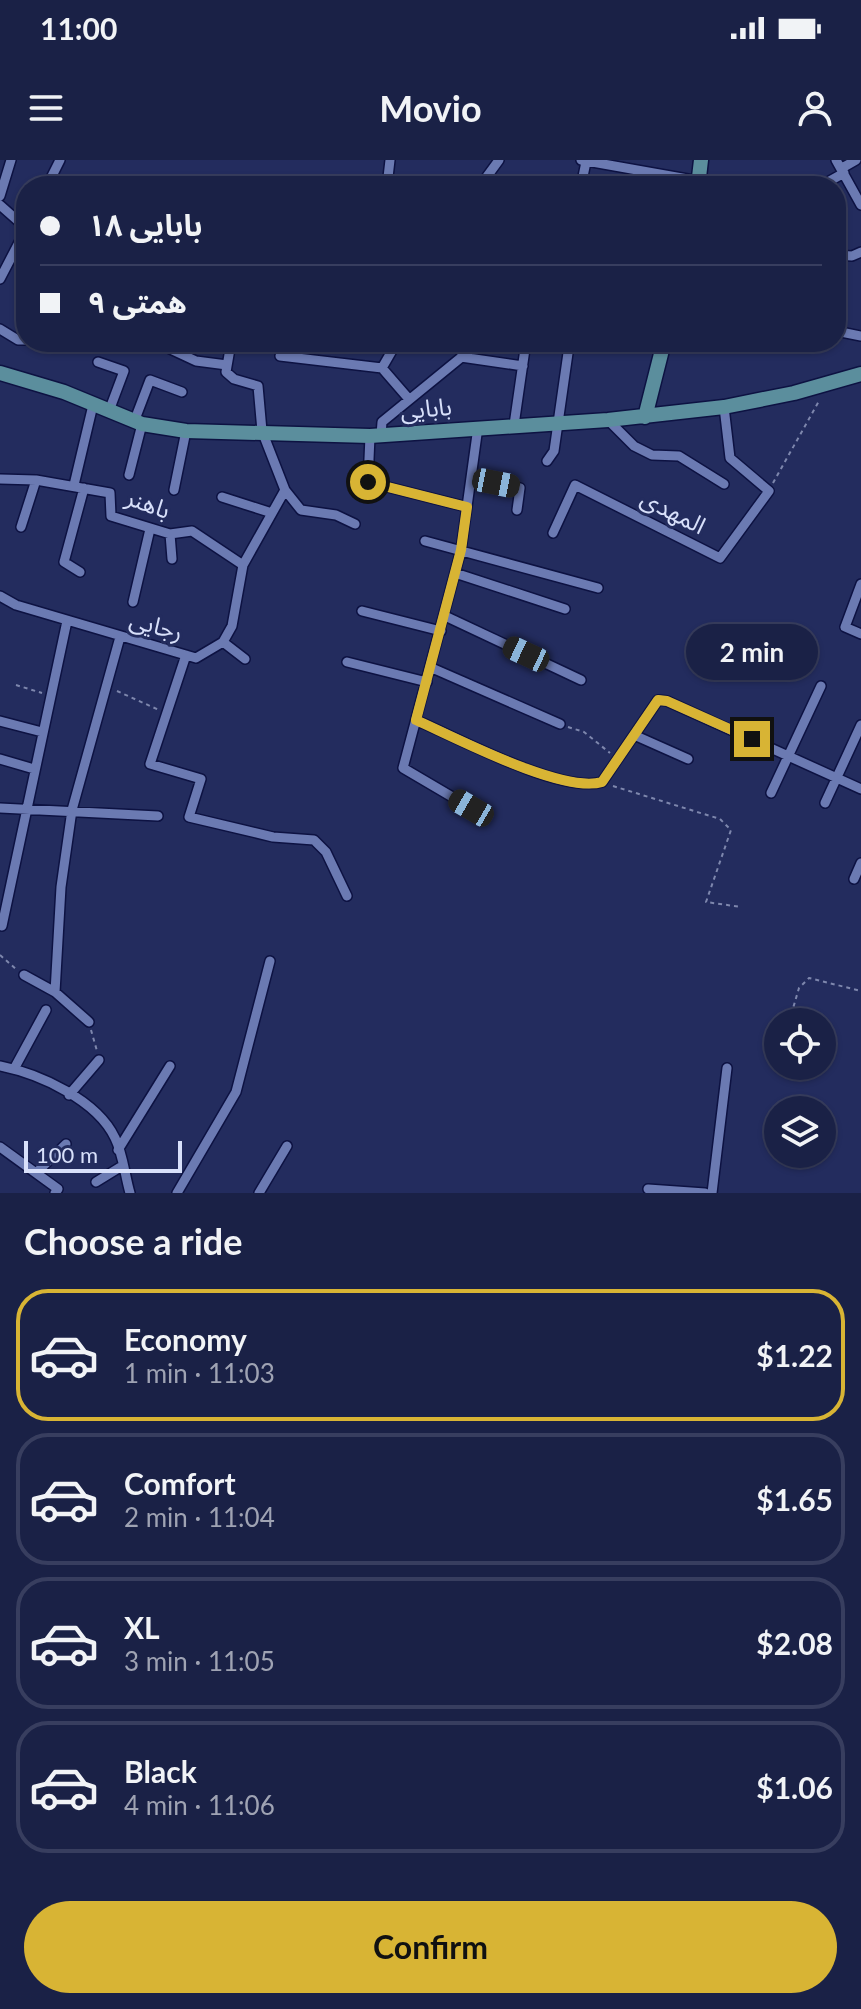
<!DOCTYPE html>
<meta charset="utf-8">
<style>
:root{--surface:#1a2146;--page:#272e51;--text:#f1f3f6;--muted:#9fa3b3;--line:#383e5f;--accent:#d8b434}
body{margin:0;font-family:Lato,"Noto Sans Arabic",sans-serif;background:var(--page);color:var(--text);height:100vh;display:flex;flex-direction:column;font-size:30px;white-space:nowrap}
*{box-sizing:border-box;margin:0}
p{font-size:26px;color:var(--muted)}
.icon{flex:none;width:44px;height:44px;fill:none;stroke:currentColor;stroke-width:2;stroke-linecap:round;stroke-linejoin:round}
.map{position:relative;height:1033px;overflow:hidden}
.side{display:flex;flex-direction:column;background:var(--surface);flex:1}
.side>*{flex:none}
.banner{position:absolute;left:16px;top:16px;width:830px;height:176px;border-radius:32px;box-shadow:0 2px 6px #0004,0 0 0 2px var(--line);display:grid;align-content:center;height:176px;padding:0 24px;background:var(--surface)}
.buttons{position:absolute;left:764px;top:848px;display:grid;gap:16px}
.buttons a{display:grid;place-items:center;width:72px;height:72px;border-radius:50%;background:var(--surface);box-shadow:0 2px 6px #0004,0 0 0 2px var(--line);font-size:40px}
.scale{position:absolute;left:24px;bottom:20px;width:158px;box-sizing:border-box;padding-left:8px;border:4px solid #d8e0fa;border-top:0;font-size:22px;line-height:28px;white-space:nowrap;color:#d8e0fa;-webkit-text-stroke:6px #232c5e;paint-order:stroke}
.end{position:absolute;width:36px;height:36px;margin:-18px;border:10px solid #d8b434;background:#111;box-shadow:0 0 0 4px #111}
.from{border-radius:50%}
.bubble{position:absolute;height:56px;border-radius:28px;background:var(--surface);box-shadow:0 2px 6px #0004,0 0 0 2px var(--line);font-size:26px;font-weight:700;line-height:56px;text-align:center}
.car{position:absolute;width:24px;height:48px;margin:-24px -12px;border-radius:10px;box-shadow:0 0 6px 2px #0007;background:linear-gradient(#222 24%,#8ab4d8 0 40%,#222 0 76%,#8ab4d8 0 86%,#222 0)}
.banner b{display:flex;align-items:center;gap:28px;height:76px;font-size:30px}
.banner b+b{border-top:2px solid var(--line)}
.banner i{width:20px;height:20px;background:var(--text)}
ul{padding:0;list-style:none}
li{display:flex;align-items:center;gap:24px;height:132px;margin:0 16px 12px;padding:0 8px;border:4px solid var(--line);border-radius:32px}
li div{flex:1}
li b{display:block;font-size:30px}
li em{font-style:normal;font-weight:700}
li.on{border-color:var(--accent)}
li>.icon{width:72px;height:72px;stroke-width:1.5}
h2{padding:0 24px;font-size:36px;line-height:96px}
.cta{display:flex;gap:16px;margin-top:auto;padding:16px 24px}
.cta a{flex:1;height:92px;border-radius:48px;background:var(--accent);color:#111;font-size:32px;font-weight:700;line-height:92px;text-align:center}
.status{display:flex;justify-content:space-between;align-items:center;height:56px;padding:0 40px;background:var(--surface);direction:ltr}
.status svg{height:22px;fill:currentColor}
header{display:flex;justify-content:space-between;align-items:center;height:104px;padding:0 24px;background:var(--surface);font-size:36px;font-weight:700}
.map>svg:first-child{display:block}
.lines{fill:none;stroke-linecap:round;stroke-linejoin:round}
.street-casing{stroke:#0d1242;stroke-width:12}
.secondary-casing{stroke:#0d1242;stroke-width:17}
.path{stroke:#7e87ad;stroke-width:2;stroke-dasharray:4 4;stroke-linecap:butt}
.street{stroke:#6b7ab2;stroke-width:9}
.secondary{stroke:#5b8e9d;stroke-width:14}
.route{stroke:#d8b434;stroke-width:10}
.labels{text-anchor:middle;stroke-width:6;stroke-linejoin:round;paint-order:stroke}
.street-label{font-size:24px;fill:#d8e0fa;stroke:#232c5e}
</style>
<div class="status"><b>11:00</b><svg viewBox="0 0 49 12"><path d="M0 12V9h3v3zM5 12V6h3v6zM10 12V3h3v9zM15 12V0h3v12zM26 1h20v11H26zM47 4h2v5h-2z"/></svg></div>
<header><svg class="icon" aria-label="menu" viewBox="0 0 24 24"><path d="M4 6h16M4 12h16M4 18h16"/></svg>Movio<svg class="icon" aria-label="person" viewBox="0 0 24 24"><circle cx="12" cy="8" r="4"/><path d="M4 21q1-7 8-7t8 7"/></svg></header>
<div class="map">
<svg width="861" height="1033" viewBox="0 0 861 1033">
<rect width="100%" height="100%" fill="#232c5e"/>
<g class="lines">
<g class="street-casing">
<path id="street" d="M581,0L699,21
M836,0L861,45
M842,8L856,0
M826,23L844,13
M47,26L60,0
M387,26L390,0
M480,26L499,0
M581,26L586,2
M0,36L11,0
M0,45L26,68
M836,95L852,96L861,92
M0,119L26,69
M0,169L18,180H26
M836,171L861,176
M166,187L196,201L227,205
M270,188L271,182
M280,196L382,208L408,238
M461,197L523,206
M98,202L124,211L109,251
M382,208L397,182
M608,260L634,286L652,295L679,296L724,324
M134,262L150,220L182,232
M514,265L526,182
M381,275L382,262L480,182
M370,276L368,322L467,347
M547,301L554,291L569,186
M129,315L142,264
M472,318L520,328L517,350
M0,319L36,320L110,333L111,356L170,374L192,371L243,405
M74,325L93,245
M174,330L186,271
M285,330L301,350L336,355L355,364
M222,337L272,353
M21,367L36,320
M553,373L575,325L720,398L769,331L730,298L724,247
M170,374L172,399
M425,381L598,428
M80,412L64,402L84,328
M455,413L565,449
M861,424L845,467L861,474
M0,436L16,445L196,498L223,482L232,466L243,405L285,330L262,271L258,226L234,219L226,212L231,183L227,182
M133,442L150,369
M362,451L441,471
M445,456L581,520
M223,482L245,499
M186,495L150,604L201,619L189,657L273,677L314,680L326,692L347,736
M347,502L427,522
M432,508L560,564
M416,560C457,578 562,634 602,622L658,540L667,541L861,629
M0,561L42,572
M634,575L688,599
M0,599L34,609
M771,633L821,526
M825,643L861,565
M0,648L158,656
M471,648L403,608L461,390L478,267
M854,719L861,703
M2,766L67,461
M24,815L55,832L89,862
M55,832L61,727L72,650L120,477
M0,906C40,914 97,940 115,978C123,994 125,1016 130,1033
M14,909L46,850
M69,935L99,900
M0,987L58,1029L55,1033
M118,990L170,906
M36,1013L66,984
M96,1022L122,1006
M648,1029L705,1033
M177,1033L236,932L270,801
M259,1033L287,986
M712,1033L727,908"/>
</g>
<g class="secondary-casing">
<path id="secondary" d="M698,26L701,0
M0,213L64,232L142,264L186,271L370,276L608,260L724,247L794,233L861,214
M645,257L664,182"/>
</g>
<path class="path" d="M773,323L819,241
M16,525L42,533
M117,531L159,550
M568,567L584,572L610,593
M613,626L720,659L731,670L706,742L741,747
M0,795L17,810
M789,862L799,828L809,818L861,831
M91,870L97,891"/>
<use href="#street" class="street"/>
<use href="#secondary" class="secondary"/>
</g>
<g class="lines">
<path class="route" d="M368,322L467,347L461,390L416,560C456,578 563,634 602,622L658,540L667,541L752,579"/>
</g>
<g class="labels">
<g class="street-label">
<text transform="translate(426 249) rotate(-5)" y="8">بابایی</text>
<text transform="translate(148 344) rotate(20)" y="8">باهنر</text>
<text transform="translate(673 352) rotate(27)" y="8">المهدی</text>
<text transform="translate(156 466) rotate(15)" y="8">رجایی</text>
</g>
</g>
</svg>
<div class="buttons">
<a><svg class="icon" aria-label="locate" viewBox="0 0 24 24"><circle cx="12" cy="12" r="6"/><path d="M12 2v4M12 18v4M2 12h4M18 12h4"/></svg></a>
<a><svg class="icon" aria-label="layers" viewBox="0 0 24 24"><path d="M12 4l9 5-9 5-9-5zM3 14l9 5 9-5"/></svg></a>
</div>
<div class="scale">100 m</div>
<i class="end from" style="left:368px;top:322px"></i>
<i class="end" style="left:752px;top:579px"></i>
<div class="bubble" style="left:686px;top:464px;width:132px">2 min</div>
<i class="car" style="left:496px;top:323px;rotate:101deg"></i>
<i class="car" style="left:526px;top:494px;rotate:295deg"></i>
<i class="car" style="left:471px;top:648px;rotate:300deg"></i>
<div class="banner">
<b><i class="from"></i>بابایی ۱۸</b>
<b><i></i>همتی ۹</b>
</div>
</div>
<section class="side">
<h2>Choose a ride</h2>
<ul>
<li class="on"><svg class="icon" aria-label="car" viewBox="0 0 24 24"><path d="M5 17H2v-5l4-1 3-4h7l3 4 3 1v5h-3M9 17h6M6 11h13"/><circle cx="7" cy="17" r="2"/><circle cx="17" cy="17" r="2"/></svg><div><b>Economy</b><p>1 min · 11:03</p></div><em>$1.22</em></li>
<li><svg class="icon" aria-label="car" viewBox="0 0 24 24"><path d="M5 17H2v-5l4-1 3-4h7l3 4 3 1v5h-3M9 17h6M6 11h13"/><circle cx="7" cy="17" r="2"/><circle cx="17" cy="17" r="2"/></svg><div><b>Comfort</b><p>2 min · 11:04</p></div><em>$1.65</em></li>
<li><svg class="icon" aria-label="car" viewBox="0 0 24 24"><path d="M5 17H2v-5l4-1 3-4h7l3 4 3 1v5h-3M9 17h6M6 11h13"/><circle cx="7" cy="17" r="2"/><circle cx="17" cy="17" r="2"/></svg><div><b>XL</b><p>3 min · 11:05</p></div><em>$2.08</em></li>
<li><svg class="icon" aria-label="car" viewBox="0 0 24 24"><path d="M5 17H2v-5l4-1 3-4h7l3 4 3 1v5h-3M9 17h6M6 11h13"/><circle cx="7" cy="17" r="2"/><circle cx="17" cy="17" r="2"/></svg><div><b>Black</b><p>4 min · 11:06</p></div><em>$1.06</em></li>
</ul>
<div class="cta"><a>Confirm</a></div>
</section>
